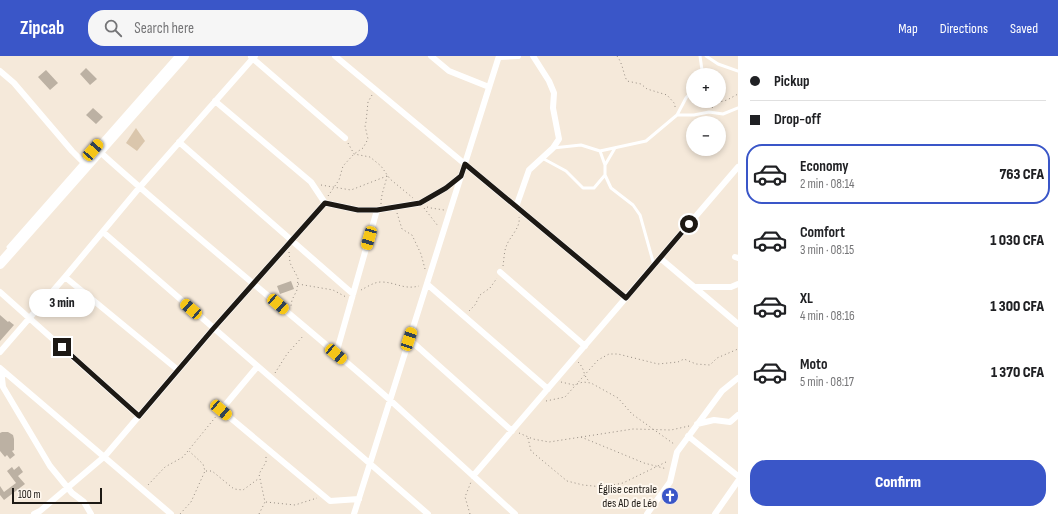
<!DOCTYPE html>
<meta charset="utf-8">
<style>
:root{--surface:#fff;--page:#f6f6f6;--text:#202124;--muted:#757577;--line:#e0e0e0;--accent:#3a56c8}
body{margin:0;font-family:"Sofia Sans Condensed",sans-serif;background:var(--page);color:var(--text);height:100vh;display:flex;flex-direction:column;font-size:15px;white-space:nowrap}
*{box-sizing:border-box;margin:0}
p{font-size:13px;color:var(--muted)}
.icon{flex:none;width:22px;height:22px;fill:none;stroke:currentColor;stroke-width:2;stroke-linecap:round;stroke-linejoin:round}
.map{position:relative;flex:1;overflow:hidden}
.panel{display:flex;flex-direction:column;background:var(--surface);width:320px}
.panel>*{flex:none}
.banner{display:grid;align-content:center;height:88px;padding:0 12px;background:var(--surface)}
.fabs{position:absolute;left:686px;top:12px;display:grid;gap:8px}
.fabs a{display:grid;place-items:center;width:40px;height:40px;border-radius:50%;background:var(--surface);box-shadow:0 2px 6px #0003;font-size:20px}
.scale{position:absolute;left:12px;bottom:10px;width:90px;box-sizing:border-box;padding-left:4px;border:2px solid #1d1914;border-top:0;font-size:11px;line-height:14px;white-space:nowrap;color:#1d1914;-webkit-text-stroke:3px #fef7ee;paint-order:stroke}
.end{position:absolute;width:18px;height:18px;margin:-9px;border:5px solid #1d1914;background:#fff;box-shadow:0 0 0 2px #fff}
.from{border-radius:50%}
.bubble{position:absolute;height:28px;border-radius:14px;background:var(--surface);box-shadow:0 2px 6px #0003;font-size:13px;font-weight:800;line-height:28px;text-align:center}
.car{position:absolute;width:12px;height:24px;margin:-12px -6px;border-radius:5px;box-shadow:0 0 3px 1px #0007;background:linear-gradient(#f5c518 24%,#345 0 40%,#f5c518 0 76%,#345 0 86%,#f5c518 0)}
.banner b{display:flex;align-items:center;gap:14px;height:38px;font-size:15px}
.banner b+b{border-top:1px solid var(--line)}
.banner i{width:10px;height:10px;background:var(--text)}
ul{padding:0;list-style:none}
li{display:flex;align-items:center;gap:12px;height:60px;margin:0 8px 6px;padding:0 4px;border:2px solid transparent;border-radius:16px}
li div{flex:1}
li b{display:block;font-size:15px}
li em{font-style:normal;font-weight:800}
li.active{border-color:var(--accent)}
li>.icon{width:36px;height:36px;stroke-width:1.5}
.cta{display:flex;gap:8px;margin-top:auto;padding:8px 12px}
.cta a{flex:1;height:46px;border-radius:16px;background:var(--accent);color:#fff;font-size:16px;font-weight:800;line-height:46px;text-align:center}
header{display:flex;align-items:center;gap:24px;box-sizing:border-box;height:56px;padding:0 20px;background:var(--accent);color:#fff}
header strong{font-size:19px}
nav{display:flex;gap:22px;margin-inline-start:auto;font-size:14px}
.search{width:280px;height:36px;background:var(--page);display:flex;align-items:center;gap:10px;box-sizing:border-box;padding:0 14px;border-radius:16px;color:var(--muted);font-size:15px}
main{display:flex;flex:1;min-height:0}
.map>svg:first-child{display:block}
.green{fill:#dac6ac}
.building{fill:#bcb1a3}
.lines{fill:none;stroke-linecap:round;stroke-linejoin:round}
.path{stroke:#958c82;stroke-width:1;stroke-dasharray:1 3;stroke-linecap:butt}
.service{stroke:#fff;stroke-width:3}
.minor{stroke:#fff;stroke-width:6}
.primary{stroke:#fff;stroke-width:10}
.route{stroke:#1d1914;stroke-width:5}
.labels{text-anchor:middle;stroke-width:4;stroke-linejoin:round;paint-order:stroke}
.poi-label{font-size:12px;fill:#1d1914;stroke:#fef7ee;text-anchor:end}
</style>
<header>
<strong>Zipcab</strong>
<div class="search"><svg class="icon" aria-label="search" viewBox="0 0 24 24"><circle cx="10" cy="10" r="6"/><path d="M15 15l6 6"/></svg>Search here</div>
<nav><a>Map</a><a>Directions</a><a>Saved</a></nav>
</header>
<main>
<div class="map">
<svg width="738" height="458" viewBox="0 0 738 458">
<rect width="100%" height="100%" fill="#f5e9da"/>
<path class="green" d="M136,72L145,85L137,95L126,87Z"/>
<path class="building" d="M86,12L97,23L90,29L80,18Z
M46,14L58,27L50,34L38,21Z
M93,52L103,61L96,68L86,59Z
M291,225L294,233L280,238L277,230Z
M0,259L8,266L9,265L14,269L0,285Z
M2,376H8L13,379L14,383V394L12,395L15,399L10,403L7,399L5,401L0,395V377Z
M19,410L23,416L18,420L25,428L4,444L0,439V430L4,436L16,427L7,415L12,411L14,414Z"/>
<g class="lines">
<path class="path" d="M617,0C623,8 623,17 627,25L641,28L647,33L667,39L675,48V51
M712,52L716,47L727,44L738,38
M348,87L354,98L370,101L381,110L390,123L413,142
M321,129L351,134L387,120
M328,140L339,124L343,110L354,98L363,92L368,83L365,70L366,66L368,46L372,39
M381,148C381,138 385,130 387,120
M427,151L431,152L444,154
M424,152L438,170
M397,157L402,173L412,179L421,198L425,213
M289,196L290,207L298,222L297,234L292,244L291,250
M503,210C504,204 504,196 506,191C509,181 521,172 519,161
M298,228L333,234L346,241
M361,234C367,231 374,226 381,226C396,226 403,234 419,230
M469,255L475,249L480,239L490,232L497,222
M578,306C586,314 582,319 590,326
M275,317L287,298L304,279
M561,326L574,329
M577,328L583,326L591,327L618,342L632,358L674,388
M546,345L565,341L598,304L609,298H618L658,308L678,306L684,303L696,308L710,309L717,302L738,293
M519,377L533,383L549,386L633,373L671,374L689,370
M581,381L644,407L667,413
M528,382L531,395L567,425L583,429L603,431L623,427L668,405
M206,415H212L234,433L243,434L258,423
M148,429L165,411L183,401L218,358
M266,446L295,449L317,442
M180,458L191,446L205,415L203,408L189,395
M259,458L265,446L259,418L266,406V399
M470,458L465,441L471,426"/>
<path class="service" d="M700,0L702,14L701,19
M706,0L718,8L738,15
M677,59L686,42L693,34
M553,92L581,89L600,95L646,85L677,59H694L709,56L723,58L738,52
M615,92L605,109V119L611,132L633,149L640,159L654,209
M600,95L605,109
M542,102L566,115L583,132H594L605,119
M8,191L176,0"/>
<path class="minor" d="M335,0L626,242
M431,0L449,15L489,31
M251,1L345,82
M499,1L518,0
M0,15L14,27L72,95L87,110
M215,45L311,126L325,147L358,154H377L420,147L446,132L461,120
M179,86L353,238
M100,96C194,181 295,260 390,344C432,382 473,420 515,458
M516,151L529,114L553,92L559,83L553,52L554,37L549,25L533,0
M103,176L428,458
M735,201L738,202
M660,202L738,268
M500,216L585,290
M65,221L178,314
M427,228L548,333
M695,231H731L738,228
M0,236L139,360
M409,283L512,375
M0,296L65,221L139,132L255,0
M336,298L377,154
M257,311L221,354L330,445L359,443
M0,312L171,458
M1,313L3,331L50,410L72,437L84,446L91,458
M697,368L714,364L730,366L738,359
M688,380L738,420
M473,420L738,111
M34,458L40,455L105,400L213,273L325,147
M354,458L499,0
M647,458L670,426L677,396L722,335L738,322
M715,458L738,425"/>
<path class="primary" d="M0,208L184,0"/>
</g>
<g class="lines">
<path class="route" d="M62,291L139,360L213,273L325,147L358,154H377L420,147L446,132L461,120L465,108L626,242L689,168"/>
</g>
<defs>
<g id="church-disc" transform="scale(0.9)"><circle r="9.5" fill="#3a56c8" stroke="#fef7ee"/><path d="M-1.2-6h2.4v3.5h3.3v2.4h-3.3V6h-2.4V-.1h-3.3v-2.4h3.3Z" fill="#fff"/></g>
</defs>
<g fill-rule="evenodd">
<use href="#church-disc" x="670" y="440"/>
</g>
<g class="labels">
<g class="poi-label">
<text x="657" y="437">Église centrale<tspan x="657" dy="14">des AD de Léo</tspan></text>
</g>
</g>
</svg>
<div class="fabs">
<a>+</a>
<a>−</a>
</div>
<div class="scale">100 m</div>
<i class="end from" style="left:689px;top:168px"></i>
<i class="end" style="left:62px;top:291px"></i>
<div class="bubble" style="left:29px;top:233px;width:66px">3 min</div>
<i class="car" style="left:93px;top:94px;rotate:41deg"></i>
<i class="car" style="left:369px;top:182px;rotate:196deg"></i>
<i class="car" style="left:278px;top:248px;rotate:131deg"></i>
<i class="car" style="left:191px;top:253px;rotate:311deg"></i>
<i class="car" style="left:409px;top:283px;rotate:18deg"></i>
<i class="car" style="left:336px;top:298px;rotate:130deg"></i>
<i class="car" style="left:221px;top:354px;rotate:130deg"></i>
</div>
<section class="panel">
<div class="banner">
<b><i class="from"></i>Pickup</b>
<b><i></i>Drop-off</b>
</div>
<ul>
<li class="active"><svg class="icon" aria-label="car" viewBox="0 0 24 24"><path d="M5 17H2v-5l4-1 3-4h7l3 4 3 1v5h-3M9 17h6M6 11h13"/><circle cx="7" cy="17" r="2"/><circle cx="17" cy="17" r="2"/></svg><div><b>Economy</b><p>2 min · 08:14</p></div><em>763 CFA</em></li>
<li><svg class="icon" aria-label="car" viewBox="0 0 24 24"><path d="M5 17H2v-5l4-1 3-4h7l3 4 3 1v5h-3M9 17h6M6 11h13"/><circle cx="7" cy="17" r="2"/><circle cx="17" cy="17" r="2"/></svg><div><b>Comfort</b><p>3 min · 08:15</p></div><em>1 030 CFA</em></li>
<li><svg class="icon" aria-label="car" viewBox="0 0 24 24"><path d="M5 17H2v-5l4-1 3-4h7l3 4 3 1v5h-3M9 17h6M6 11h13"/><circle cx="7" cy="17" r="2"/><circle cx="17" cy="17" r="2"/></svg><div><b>XL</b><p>4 min · 08:16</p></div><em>1 300 CFA</em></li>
<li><svg class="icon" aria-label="car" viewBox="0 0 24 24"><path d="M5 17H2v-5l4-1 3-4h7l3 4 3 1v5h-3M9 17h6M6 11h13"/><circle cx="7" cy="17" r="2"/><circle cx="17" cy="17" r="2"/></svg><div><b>Moto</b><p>5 min · 08:17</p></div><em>1 370 CFA</em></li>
</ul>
<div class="cta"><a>Confirm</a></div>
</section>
</main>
